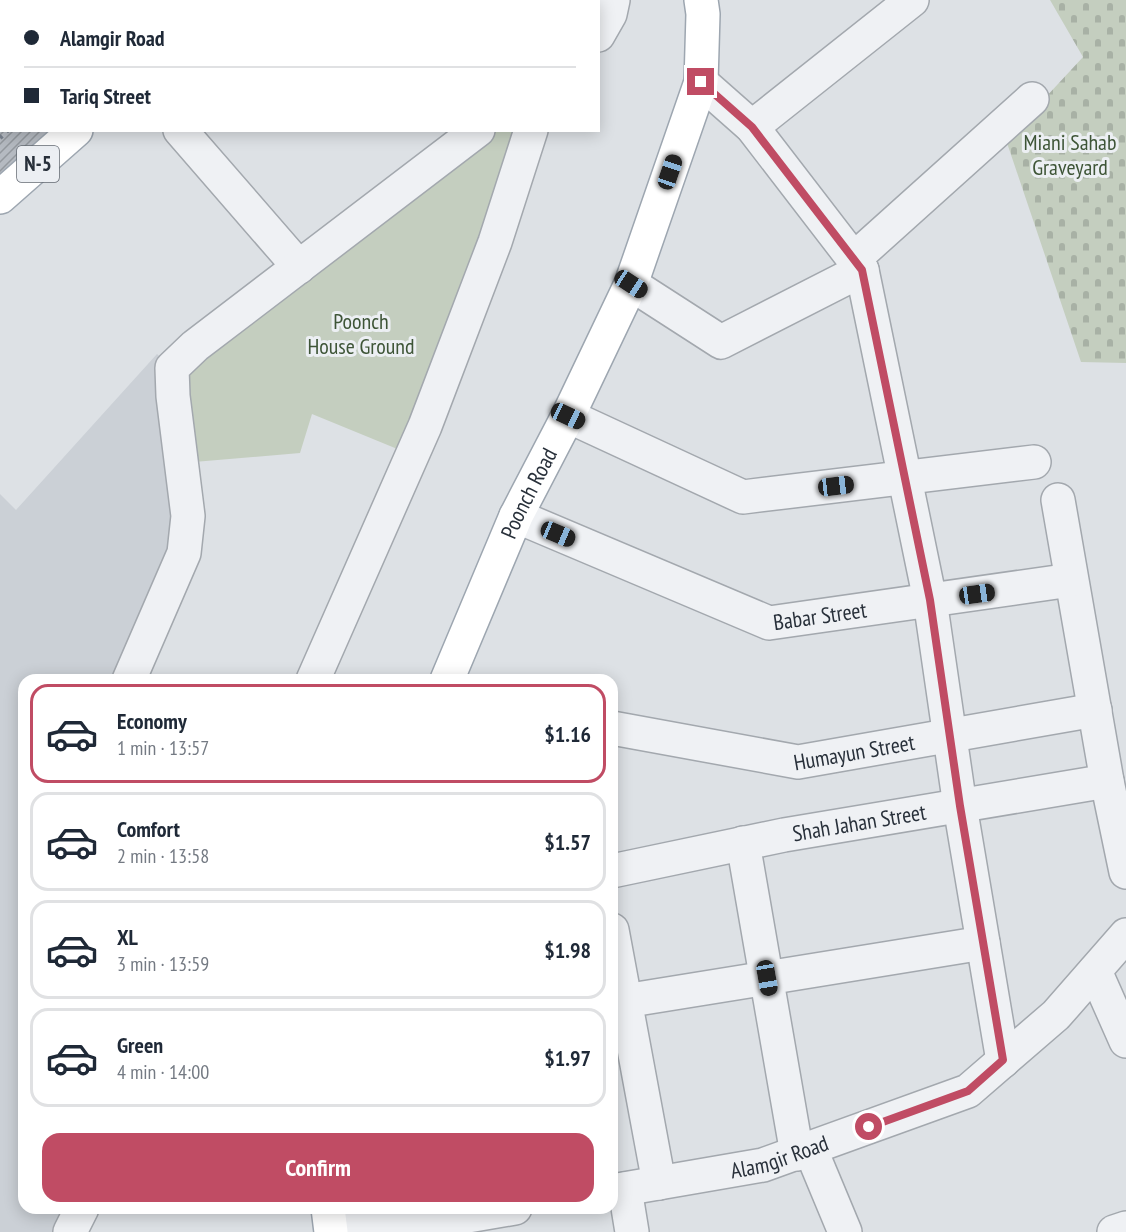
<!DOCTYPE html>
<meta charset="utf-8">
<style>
:root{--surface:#fff;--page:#f2f2f3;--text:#1f2937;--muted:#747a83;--line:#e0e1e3;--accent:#c04c64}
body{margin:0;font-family:"PT Sans Narrow",sans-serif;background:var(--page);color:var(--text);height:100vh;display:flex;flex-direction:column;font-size:22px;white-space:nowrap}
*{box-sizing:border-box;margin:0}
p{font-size:20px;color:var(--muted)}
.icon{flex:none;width:33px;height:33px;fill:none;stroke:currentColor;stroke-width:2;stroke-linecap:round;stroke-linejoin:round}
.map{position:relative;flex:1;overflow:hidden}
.drawer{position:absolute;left:18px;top:674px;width:600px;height:540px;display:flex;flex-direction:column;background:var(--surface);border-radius:18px;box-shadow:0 3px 15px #0003}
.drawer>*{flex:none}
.hud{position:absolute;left:0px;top:0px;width:600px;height:132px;box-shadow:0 3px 15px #0003;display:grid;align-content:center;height:132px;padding:0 24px;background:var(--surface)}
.end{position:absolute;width:27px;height:27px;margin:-14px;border:8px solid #c04c64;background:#fff;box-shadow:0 0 0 3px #fff}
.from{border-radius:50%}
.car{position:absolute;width:18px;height:36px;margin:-18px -9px;border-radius:8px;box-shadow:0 0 4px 2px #0007;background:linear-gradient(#222 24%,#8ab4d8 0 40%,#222 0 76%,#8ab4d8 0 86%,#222 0)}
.hud b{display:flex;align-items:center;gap:21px;height:57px;font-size:22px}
.hud b+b{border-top:2px solid var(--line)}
.hud i{width:15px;height:15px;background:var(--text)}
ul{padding:10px 0 0;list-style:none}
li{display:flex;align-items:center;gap:18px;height:99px;margin:0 12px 9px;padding:0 12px;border:3px solid var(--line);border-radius:18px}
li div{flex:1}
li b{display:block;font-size:22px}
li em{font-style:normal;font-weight:600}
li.active{border-color:var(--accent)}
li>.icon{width:54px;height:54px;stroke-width:1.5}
.button{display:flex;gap:12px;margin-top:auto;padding:12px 24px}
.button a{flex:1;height:69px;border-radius:18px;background:var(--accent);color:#fff;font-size:24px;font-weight:600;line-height:69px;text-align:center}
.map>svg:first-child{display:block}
.built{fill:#cbd0d6}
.cemetery{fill:url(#cemetery-stones)}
.park{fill:#c4cebf}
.building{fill:url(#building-hatch)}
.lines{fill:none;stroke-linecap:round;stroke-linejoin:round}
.minor-casing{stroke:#a3a8ae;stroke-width:36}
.major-casing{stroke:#9da6b0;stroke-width:36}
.minor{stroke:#eff1f4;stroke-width:33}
.major{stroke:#fff;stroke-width:33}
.rail{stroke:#78818d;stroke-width:4.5;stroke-dasharray:3 6;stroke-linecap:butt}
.route{stroke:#c04c64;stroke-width:8}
.labels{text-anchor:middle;stroke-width:6;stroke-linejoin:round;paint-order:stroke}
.shield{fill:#eceff3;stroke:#636972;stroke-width:1.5}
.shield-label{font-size:21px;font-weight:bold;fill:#28303a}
.park-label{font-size:22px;fill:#3e5537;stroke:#eceff3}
.street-label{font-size:22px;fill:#28303a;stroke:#eceff3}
</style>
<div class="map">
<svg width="1126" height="1232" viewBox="0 0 1126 1232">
<defs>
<pattern id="cemetery-stones" width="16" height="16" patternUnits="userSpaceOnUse" patternTransform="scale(1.5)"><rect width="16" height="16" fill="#c4cebf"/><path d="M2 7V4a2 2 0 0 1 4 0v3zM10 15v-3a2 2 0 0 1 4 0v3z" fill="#a8b1a5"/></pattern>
<pattern id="building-hatch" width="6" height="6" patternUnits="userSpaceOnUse" patternTransform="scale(1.5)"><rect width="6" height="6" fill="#b5bac1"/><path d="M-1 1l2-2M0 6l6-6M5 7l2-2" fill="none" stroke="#93989e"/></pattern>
</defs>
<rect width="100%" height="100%" fill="#dde1e5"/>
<path class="built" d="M157,354L172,368L186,505L129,679L24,680V1208H81L70,1232H0V494L16,510Z"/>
<path class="cemetery" d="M1050,0H1126V363L1081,362L1006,140L1083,57Z"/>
<path class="park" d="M478,131H531L412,455L312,414L300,453L182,463L173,396L195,346Z"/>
<path class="building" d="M0,130H92L0,208Z"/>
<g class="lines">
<g class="minor-casing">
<g id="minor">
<path d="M598,35L610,14L613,0"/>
<path d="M701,82L752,127L862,270L930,600L960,806L1003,1061"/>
<path d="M752,127L912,0"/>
<path d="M180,130L299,267"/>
<path d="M854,259L1032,99"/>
<path d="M631,284L721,342L862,270"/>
<path d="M568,416L743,497L1034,462"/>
<path d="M1058,500L1107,781L1126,872"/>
<path id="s1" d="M516,516L769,623L1071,580"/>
<path d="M129,680L184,553L188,516L173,396L172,368L195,346L478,130"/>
<path d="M313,680L425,426L495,242L531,130"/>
<path id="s2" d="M612,728L798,762L1095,710"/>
<path d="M743,843L797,1154"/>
<path id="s3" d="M612,871L784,835L1107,781"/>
<path d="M612,930L659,1183"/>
<path d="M1095,971L1126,1041"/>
<path d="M612,1003L983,943"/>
<path d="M810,1148L845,1232"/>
<path d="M625,1189L632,1232"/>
<path id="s4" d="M612,1191L763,1165L968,1091L1056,1015L1126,935"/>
<path d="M331,1224L444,1220L515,1208"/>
<path d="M70,1232L82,1208"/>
<path d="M1114,1232L1126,1228"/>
</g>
</g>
<g class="major-casing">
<g id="major">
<path d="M107,2L109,0"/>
<path d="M234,2L236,0"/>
<path d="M0,93L2,92"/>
<path d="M0,197L76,130"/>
<path id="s5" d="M447,680L516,516L568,416L631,284L701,82L703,14L701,0"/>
<path d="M328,1208L331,1232"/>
</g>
</g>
<use href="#minor" class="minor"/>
<use href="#major" class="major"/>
<path class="rail" d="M133,2L135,0
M160,2L162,0
M0,112L2,111
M0,138L8,130"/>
</g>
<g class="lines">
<path class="route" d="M701,82L752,127L862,270L930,600L960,806L1003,1060L968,1091L869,1127"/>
</g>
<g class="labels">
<rect class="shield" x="17" y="146" width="42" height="36" rx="4.5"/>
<g class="shield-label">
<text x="38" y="171">N-5</text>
</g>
<g class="park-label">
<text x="1070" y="150">Miani Sahab<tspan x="1070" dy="25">Graveyard</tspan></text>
<text x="361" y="329">Poonch<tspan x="361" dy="25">House Ground</tspan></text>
</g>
<g class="street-label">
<text dy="8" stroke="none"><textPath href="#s5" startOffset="204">Poonch Road</textPath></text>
<text dy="8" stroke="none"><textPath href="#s1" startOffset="326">Babar Street</textPath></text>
<text dy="8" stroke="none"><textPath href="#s2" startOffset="246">Humayun Street</textPath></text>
<text dy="8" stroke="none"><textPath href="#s3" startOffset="252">Shah Jahan Street</textPath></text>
<text dy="8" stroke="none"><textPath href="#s4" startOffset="171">Alamgir Road</textPath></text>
</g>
</g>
</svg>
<i class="end from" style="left:869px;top:1127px"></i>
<i class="end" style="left:701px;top:82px"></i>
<i class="car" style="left:670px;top:172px;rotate:19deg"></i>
<i class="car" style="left:631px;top:284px;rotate:123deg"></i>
<i class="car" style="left:568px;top:416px;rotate:115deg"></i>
<i class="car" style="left:836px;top:486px;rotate:83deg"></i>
<i class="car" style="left:558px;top:534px;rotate:113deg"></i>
<i class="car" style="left:977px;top:594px;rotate:82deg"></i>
<i class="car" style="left:767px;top:978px;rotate:170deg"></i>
<div class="hud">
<b><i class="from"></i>Alamgir Road</b>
<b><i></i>Tariq Street</b>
</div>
<section class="drawer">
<ul>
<li class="active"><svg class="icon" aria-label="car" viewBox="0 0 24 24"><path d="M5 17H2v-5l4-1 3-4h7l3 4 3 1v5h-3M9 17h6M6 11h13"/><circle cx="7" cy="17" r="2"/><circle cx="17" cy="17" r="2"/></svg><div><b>Economy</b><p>1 min · 13:57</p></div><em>$1.16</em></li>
<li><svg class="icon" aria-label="car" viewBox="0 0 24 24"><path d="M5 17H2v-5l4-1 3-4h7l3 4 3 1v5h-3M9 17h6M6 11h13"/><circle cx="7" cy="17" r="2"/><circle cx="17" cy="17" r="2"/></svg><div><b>Comfort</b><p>2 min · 13:58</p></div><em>$1.57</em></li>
<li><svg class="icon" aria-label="car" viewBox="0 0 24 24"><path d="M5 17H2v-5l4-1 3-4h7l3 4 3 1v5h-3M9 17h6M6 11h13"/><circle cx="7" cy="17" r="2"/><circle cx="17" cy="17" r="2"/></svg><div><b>XL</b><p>3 min · 13:59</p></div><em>$1.98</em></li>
<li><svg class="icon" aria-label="car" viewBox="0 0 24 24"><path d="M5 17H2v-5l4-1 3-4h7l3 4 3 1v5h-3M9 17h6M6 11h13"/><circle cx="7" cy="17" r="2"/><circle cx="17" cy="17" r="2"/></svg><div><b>Green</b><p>4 min · 14:00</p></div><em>$1.97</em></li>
</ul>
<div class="button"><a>Confirm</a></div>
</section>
</div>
